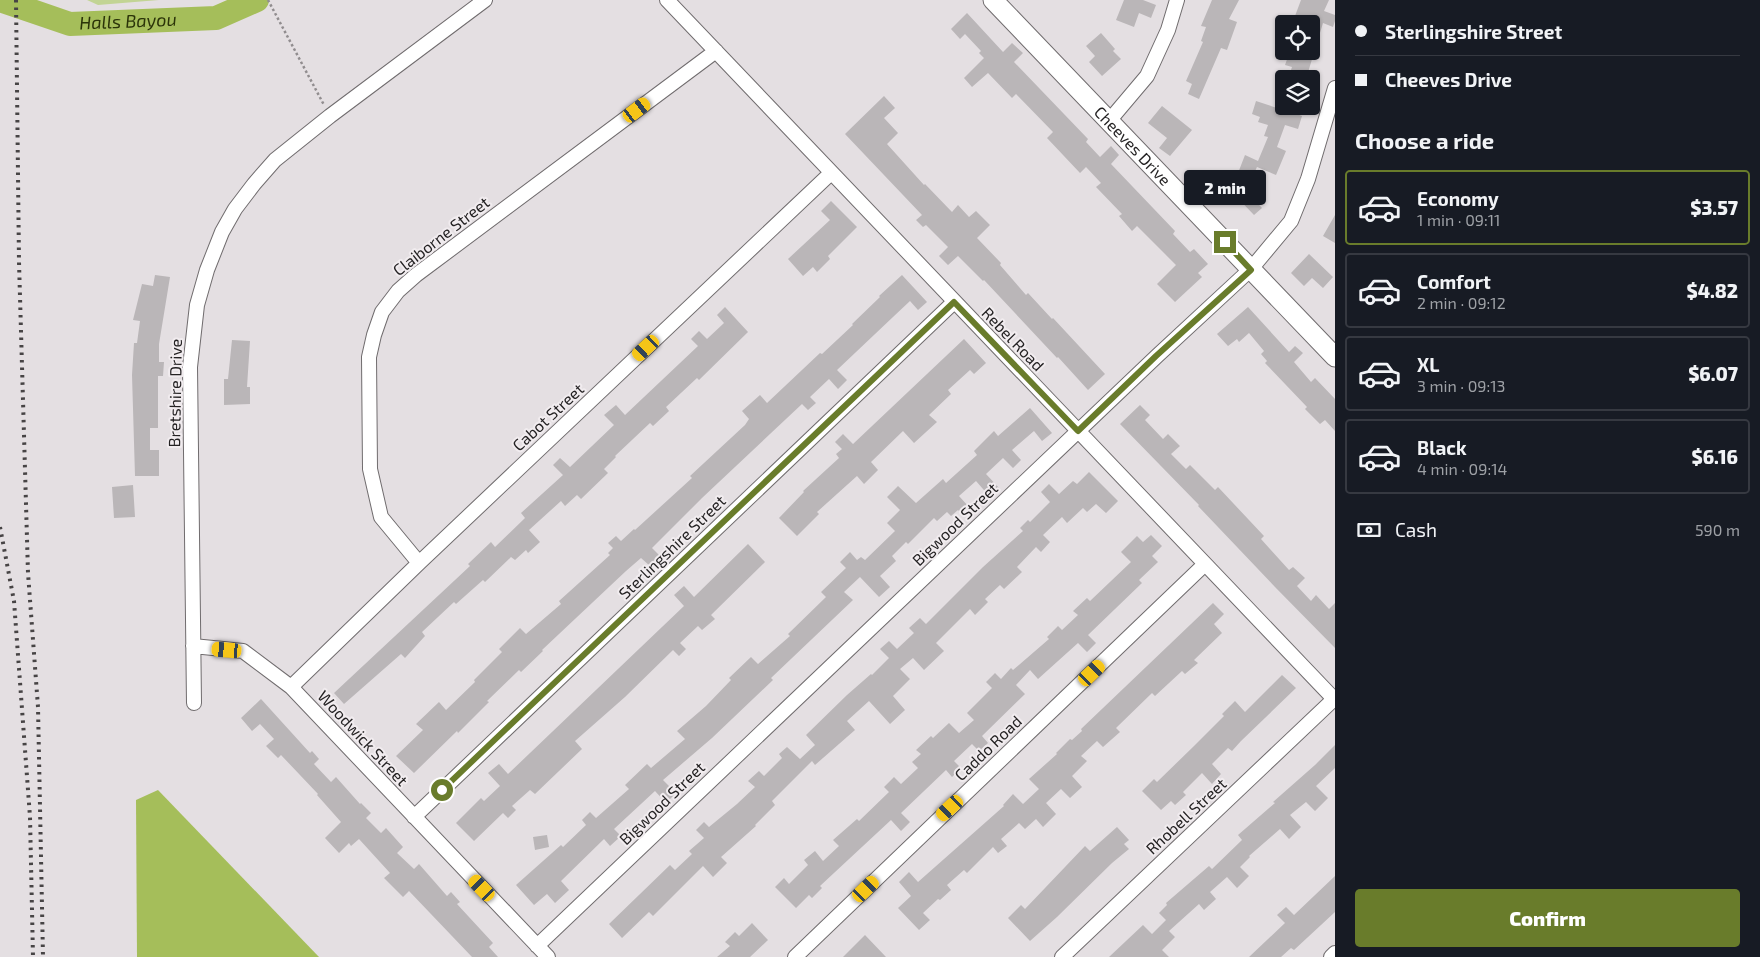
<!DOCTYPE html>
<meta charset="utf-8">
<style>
:root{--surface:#171b24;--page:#20242c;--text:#f1f3f6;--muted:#9ea1a6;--line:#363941;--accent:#697c2b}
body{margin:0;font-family:"Exo 2",sans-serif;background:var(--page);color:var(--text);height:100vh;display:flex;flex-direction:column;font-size:19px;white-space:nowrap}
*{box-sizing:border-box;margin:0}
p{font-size:16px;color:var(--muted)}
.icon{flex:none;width:28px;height:28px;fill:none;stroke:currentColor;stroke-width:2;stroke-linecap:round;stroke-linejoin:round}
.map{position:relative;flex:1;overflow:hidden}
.drawer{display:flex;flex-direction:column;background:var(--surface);width:425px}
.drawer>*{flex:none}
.top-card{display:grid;align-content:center;height:110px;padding:0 20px;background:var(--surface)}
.fabs{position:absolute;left:1275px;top:15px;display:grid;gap:10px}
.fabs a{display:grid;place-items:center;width:45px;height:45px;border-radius:5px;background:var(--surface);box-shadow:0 1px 4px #0004;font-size:25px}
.end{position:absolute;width:22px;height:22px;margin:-11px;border:6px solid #697c2b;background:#fff;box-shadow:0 0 0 2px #fff}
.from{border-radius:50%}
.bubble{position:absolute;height:35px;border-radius:5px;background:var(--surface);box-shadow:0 1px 4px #0004;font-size:16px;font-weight:800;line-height:35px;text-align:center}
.car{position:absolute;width:15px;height:30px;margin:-15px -8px;border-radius:6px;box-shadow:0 0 4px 1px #0007;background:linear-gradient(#f5c518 24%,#345 0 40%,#f5c518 0 76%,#345 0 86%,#f5c518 0)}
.top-card b{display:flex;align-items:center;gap:18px;height:48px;font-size:19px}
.top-card b+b{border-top:1px solid var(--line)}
.top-card i{width:12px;height:12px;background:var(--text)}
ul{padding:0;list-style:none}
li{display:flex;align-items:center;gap:15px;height:75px;margin:0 10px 8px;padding:0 10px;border:2px solid var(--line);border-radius:5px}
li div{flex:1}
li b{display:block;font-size:19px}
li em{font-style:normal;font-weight:800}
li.current{border-color:var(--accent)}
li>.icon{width:45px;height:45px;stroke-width:1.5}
h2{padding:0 20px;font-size:22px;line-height:60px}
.pay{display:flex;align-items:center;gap:12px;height:55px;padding:0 20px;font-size:19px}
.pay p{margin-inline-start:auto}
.cta{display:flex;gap:10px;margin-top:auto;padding:10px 20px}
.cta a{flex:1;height:58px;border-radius:5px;background:var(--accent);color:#fff;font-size:20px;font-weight:800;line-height:58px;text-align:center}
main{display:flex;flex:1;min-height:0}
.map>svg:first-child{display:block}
.green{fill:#c2d494}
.water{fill:#a5be5a}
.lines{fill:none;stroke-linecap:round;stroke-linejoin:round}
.river{stroke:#a5be5a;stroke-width:24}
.building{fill:#bab6b8}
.street-casing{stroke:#706c6e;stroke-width:16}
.secondary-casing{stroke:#706c6e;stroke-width:21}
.path{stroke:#918d8f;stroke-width:2.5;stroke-dasharray:2.5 2.5;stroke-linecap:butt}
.street{stroke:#fff;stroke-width:14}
.secondary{stroke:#fff;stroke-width:19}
.rail{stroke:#474445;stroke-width:4;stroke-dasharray:2.5 5;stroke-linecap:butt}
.route{stroke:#697c2b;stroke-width:6}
.labels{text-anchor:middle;stroke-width:4;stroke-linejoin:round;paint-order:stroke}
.street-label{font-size:16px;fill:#242223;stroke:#f1ecef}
.water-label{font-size:18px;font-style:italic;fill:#2b3409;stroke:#f1ecef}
</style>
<main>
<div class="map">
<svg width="1335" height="957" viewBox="0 0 1335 957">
<rect width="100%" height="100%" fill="#e4dfe2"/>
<path class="green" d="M87,0H159L98,5Z"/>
<path class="water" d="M158,790L319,957H137L136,800Z"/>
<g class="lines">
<path class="river" id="s1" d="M0,0L70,24L216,18L257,0"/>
</g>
<path class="building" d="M1124,0H1143L1156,5L1151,18L1139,13L1134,27L1116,20Z
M1212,0H1239L1229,19L1237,22L1227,50L1221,48L1199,99L1188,94L1192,84L1186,81L1203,42L1201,41L1206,27L1201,26Z
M1301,0H1329L1324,11L1335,15V21L1333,27L1323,23L1306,79H1288L1292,67L1285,65L1290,51H1311V24H1292Z
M967,13L1003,52L1012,43L1023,53L1014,62L1088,139L1086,142L1100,157L1111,146L1119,155L1111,164L1175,231L1173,234L1190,252L1194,249L1208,264L1198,273L1202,277L1175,302L1157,284L1176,265L1137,226L1132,231L1119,216L1122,214L1096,187L1101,183L1086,167L1080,173L1047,138L1053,132L1016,94L1012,98L988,73L972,87L964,78L984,58L979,53L981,51L965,34L960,39L951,29Z
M1101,33L1115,49L1113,51L1121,59L1102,76L1089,62L1095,56L1086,46Z
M884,96L895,108L884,118L898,133L887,144L924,185L925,184L952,212L958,205L969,217L976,211L990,225L977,238L1001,263L1000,265L1026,295L1028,293L1052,319L1053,318L1105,374L1088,390L1058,357L1057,358L984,280L983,281L958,256L948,265L939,256L948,247L926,225L923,227L916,220L922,215L845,134Z
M1256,101L1277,108V106H1297L1294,113L1302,116L1298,129L1285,125L1277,147L1286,151L1276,175L1257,167L1246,191L1262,208L1254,215L1229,189L1244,175L1238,173L1245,155L1258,161L1268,137L1264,136L1268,125L1258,122L1260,117L1252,114Z
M1162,106L1192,130L1170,156L1159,148L1167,138L1148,123Z
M831,201L857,227L828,256L830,259L817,272L813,267L803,276L788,259L830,220L821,211Z
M1335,215V243L1323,236Z
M1309,254L1333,277L1323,288L1312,278L1304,286L1291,273Z
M155,275L170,277L159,344V362H164L163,376H158V428H150V450H159V476H135L132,375L134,343H137L140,321L133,320L142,284L153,286Z
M902,275L927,302L918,310L910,301L893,317L837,370L847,380L838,389L829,379L810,397L816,403L808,410L802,404L702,498L652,548L660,556L650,566L641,558L626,571L542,650L543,651L521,672L519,670L487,701L489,702L458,733L457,731L414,773L396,756L423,730L416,724L439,702L446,710L475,682L474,680L502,652L499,649L520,628L526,634L561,604L559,601L610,555L608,553L613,548L608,543L616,536L621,541L634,529L635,530L692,478L690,476L745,425L749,419L742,411L760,395L767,403L820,353L822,354L853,325L852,324L880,297L879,296Z
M725,307L748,332L699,380L697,378L666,407L669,411L653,426L650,423L615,456L616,457L604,469L608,473L581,499L577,495L565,506L561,501L529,530L540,542L528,553L526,550L515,560L511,557L485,582L483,580L456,604L454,602L422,632L425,636L405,658L401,654L344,704L334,693L470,566L468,564L491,542L495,547L525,518L521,513L563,475L553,465L560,458L570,467L614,425L604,415L616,405L625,415L698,346L691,339L699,331L707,339L724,323L717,315Z
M1248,307L1289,352L1295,346L1303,353L1294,362L1311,382L1315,378L1335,399V431L1325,420L1320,424L1305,409L1307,407L1265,363L1267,361L1261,354L1264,351L1249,333L1239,342L1237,339L1228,346L1217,334Z
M964,339L986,363L974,374L970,370L948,390L951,394L929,415L937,422L914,443L903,431L871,462L878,470L864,484L857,476L817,512L819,514L797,536L779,518L804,492L803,491L839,458L836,454L842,449L835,442L843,434L853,444Z
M232,340L250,341L247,387H250V404L224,405V379H228Z
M1140,405L1150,415L1145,420L1163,439L1168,434L1180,446L1171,454L1186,469L1190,465L1215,490L1218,487L1264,536L1261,539L1289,570L1293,567L1305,578L1297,586L1311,601L1316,595L1329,609L1335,603V648L1275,587L1198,506L1199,505L1120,424Z
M1030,408L1052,433L1042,441L1034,431L1012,450L1021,460L1013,468L1003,458L986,474L1000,489L990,497L976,481L959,496L969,507L962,514L958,510L951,516L947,512L937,521L934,518L908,544L906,542L892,556L896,561L880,576L890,587L879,597L860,577L844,592L853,600L771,678L773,680L712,738L663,780L676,793L666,803L655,791L614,829L621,836L610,846L604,839L561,881L569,890L555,903L547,894L534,905L516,885L561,845L563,847L586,825L582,820L590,812L596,818L629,789L625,785L647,764L651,768L685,739L677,731L706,706L731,680L729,678L751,657L758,664L790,636L788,634L826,597L821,592L846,568L840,562L850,552L857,560L861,557L865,560L895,531L887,523L900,510L887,497L898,486L916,503L943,479L946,483L977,455L974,451L994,431L998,436Z
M1089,472L1118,501L1106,513L1096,504L1087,512L1083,508L1067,523L1062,517L1043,535L1050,542L1041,552L1036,547L1017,567L1022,572L1004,589L1000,585L985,599L988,602L975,615L970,609L936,643L944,651L924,670L913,658L900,669L910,679L893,696L905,710L890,724L869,701L847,721L855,730L815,765L812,761L772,801L775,805L755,825L756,826L721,857L727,863L713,877L703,866L653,916L649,912L622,938L609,924L670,865L675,870L692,854L689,851L704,838L696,830L704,822L709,827L737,804L755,787L748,781L759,771L764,776L782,758L779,754L787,747L800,759L815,745L806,735L847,695L871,674L872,675L889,658L880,649L889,641L897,649L914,633L909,628L920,618L926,624L983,567L1023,531L1020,528L1028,520L1030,522L1050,502L1041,492L1049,484L1059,494L1073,481L1077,484Z
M133,485L135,517L114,518L112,487Z
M1151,535L1162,546L1152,556L1158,562L1139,580L1142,583L1088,635L1096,643L1087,652L1078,643L1038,679L1030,670L1016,685L1025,694L982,736L988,743L979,751L972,744L954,761L961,768L952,777L946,770L901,813L910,822L901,831L891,820L820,886L822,888L812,898L809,895L796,908L775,887L784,878L789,884L808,865L804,860L815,851L823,861L839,846L833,840L857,819L859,821L889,792L884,787L894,777L901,784L918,768L912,762L921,754L916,750L931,736L933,738L949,723L959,733L974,720L967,713L992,688L986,682L995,673L1001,679L1011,668L1013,670L1049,639L1047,637L1058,626L1062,630L1078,615L1073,611L1087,598L1090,601L1131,562L1121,552L1137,536L1143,542Z
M748,544L765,562L711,615L715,619L702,630L698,626L680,643L686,649L679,656L673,650L625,697L575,741L582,749L535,794L530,790L512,806L516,810L508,818L503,813L474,841L456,823L481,798L484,801L500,786L488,773L499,764L508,774L684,606L674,595L684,586L694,597Z
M1213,603L1224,614L1214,624L1222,633L1194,660L1198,663L1185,674L1182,671L1155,696L1152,693L1116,728L1120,732L1103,747L1097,741L1081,756L1087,761L1072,776L1082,787L1070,798L1061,789L1046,803L1056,814L1043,827L1036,819L1025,829L1019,823L1001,839L1007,846L998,853L993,847L967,873L964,870L947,885L951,890L940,900L938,899L923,913L930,920L919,930L898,908L911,896L899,882L909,872L918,882L1004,806L1003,805L1013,794L1023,804L1039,789L1029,779L1057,754L1056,753L1070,739L1072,740L1082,731L1081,729Z
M1282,675L1296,688L1241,741L1232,751L1228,748L1212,764L1221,774L1212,784L1202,773L1183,792L1186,795L1175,805L1171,801L1161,810L1142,791L1154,779L1157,782L1194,746L1224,716L1222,714L1235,701L1245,712Z
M261,699L310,753L312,751L319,759L314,764L331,782L336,777L360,804L361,803L371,813L366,818L381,833L386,828L403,847L397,853L414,869L419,864L447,896L451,892L460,902L457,904L493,943L489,947L498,957H472L409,891L403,897L384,878L390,873L359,839L351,846L349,843L339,853L325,838L341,822L317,795L318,794L281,755L278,758L266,746L274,739L260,724L252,731L241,718Z
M1335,745V768L1316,786L1328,798L1315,811L1306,802L1290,815L1301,827L1289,839L1280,829L1249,856L1250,857L1240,867L1249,876L1237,888L1227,877L1210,892L1216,899L1204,910L1199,904L1169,931L1175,937L1162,950L1169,957H1109L1143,925L1152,934L1166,920L1159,913L1167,905L1166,903L1209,866L1212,869L1242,840L1238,835L1275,803L1273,802L1315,765Z
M1117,827L1129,840L1124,844L1129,849L1112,863L1057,917L1030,941L1008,918L1021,905L1025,909L1085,846L1090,851Z
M547,835L549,847L535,850L533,837Z
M1335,876V912L1321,925L1294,950L1291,948L1281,957H1249L1285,923L1277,915L1286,907L1294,915Z
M752,923L768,940L750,957H717L730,946L725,942L735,932L739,936Z
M865,935L886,957H843Z"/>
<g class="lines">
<g class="street-casing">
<path id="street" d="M667,0L1335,700
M1109,121L1147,76L1168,30L1177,0
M419,563L381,517L370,469L369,357L374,335L382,312L398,291L416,275L716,51
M193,646L243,651L291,687L548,957
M291,687L419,563L831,173
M194,703L190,367L197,305L207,270L222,232L235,209L254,184L275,160L330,116L485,0
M414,817L954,302
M537,946L1157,356L1251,269L1291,221L1308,179L1335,88
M795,957L1205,564
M1062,957L1334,699
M1331,957L1335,953"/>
</g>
<g class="secondary-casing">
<g id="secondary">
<path id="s2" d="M993,0L1335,357"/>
</g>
</g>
<path class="path" d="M268,0L324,105"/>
<use href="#street" class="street"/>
<use href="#secondary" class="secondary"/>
<path class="rail" d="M16,0L19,262L28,573L38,707L43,957
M0,527L14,601L30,817L33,957"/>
</g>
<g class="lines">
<path class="route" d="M442,790L954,302L1078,431L1156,356L1251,270L1225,242"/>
</g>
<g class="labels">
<g class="street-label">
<text dy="6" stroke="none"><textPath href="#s2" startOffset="202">Cheeves Drive</textPath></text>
<text transform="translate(441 236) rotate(-38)" y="6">Claiborne Street</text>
<text transform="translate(1013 339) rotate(46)" y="6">Rebel Road</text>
<text transform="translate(175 393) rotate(-89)" y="6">Bretshire Drive</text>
<text transform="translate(548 417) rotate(-43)" y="6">Cabot Street</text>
<text transform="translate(955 524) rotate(-44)" y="6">Bigwood Street</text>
<text transform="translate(672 547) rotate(-44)" y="6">Sterlingshire Street</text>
<text transform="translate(363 738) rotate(47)" y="6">Woodwick Street</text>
<text transform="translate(988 748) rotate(-44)" y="6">Caddo Road</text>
<text transform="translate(662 803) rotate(-44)" y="6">Bigwood Street</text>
<text transform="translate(1186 816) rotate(-43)" y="6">Rhobell Street</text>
</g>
<g class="water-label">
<text dy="6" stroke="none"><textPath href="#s1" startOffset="132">Halls Bayou</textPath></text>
</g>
</g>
</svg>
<div class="fabs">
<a><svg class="icon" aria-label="locate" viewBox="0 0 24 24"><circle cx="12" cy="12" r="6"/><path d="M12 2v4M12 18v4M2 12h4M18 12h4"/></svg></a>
<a><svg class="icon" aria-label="layers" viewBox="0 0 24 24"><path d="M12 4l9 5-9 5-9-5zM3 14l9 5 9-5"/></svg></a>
</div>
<i class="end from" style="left:442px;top:790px"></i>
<i class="end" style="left:1225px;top:242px"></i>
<div class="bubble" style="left:1184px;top:170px;width:82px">2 min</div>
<i class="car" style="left:637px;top:110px;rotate:53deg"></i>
<i class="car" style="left:646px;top:348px;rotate:227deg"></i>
<i class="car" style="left:227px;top:650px;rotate:275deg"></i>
<i class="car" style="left:1092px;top:673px;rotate:46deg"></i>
<i class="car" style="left:950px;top:808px;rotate:227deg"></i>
<i class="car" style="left:482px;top:888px;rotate:316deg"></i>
<i class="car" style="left:866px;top:889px;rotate:46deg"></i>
</div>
<section class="drawer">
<div class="top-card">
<b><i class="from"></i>Sterlingshire Street</b>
<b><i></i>Cheeves Drive</b>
</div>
<h2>Choose a ride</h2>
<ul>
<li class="current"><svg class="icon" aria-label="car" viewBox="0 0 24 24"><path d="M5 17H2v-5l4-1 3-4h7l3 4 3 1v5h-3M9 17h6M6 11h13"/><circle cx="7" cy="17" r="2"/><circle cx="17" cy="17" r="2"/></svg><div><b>Economy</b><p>1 min · 09:11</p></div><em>$3.57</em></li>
<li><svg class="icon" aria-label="car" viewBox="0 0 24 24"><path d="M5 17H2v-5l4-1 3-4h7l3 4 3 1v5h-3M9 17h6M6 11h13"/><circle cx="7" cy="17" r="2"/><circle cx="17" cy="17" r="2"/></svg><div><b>Comfort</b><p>2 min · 09:12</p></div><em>$4.82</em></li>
<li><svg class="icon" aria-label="car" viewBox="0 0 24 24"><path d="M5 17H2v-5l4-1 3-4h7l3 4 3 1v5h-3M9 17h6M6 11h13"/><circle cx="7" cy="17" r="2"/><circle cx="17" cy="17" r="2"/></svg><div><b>XL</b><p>3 min · 09:13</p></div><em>$6.07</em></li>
<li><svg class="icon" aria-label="car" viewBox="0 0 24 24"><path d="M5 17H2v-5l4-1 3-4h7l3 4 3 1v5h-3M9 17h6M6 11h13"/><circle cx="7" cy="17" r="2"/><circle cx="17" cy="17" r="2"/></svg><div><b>Black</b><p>4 min · 09:14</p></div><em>$6.16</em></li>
</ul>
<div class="pay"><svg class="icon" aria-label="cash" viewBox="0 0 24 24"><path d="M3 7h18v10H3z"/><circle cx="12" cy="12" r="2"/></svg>Cash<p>590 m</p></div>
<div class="cta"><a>Confirm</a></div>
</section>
</main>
